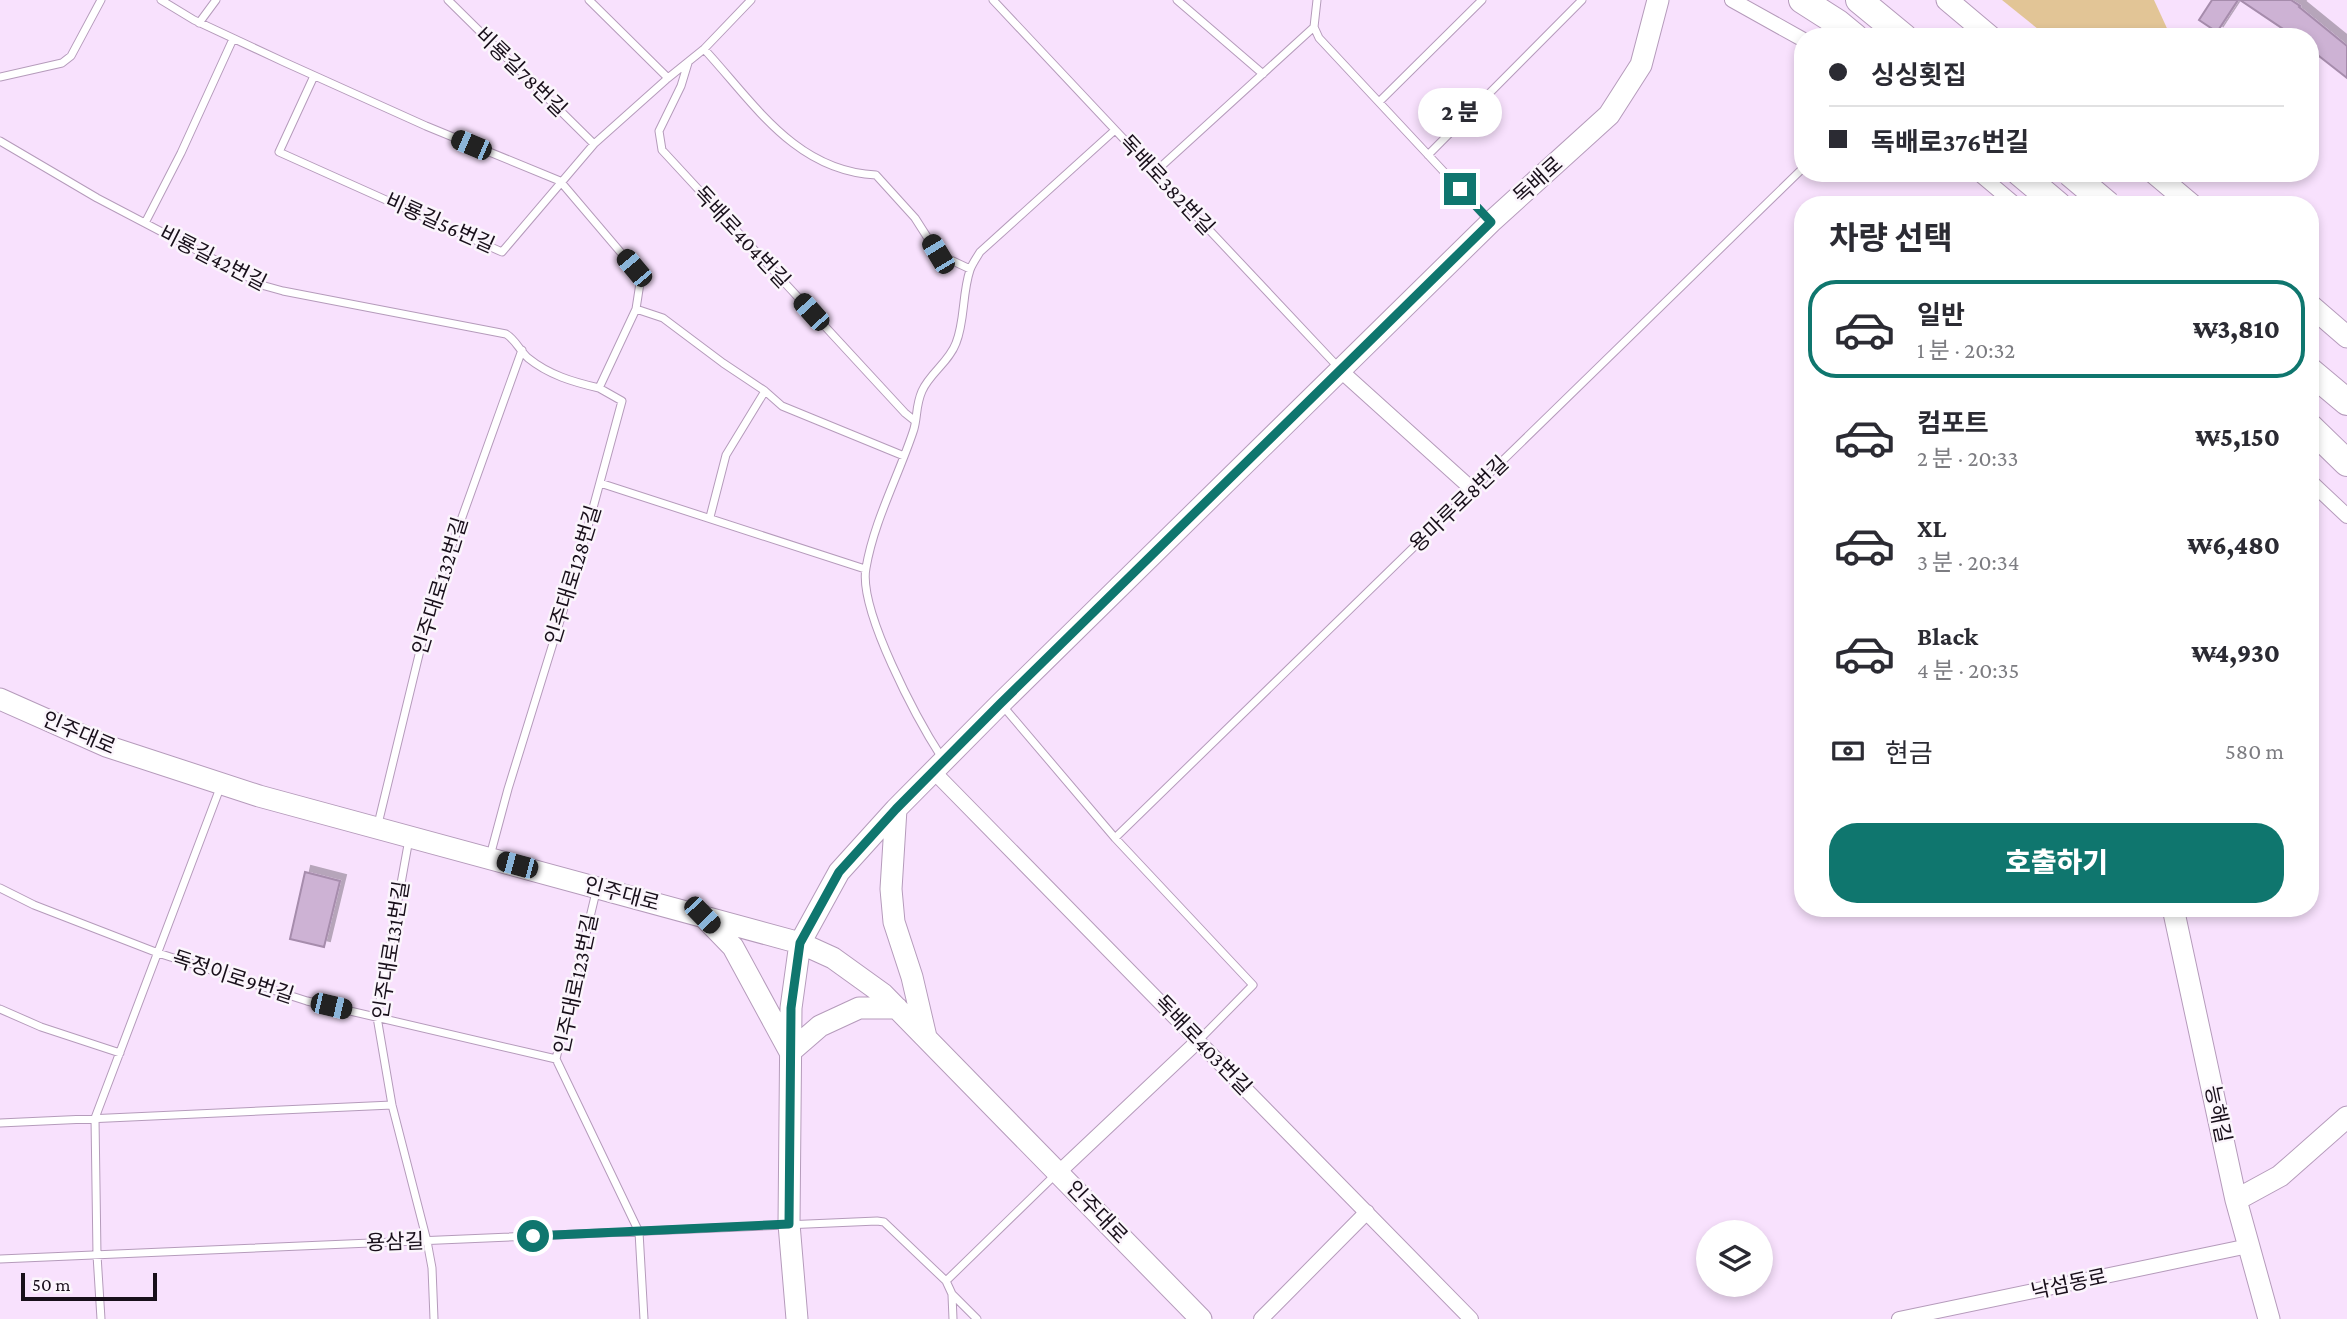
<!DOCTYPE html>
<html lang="ko">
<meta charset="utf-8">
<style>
:root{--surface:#fff;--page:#f2f2f3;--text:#2b2b33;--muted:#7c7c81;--line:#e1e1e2;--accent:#0f766e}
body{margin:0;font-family:"Crimson Pro","Noto Sans KR",serif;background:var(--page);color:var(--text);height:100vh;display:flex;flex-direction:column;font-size:26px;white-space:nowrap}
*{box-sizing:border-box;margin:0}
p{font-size:23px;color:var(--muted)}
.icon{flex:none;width:38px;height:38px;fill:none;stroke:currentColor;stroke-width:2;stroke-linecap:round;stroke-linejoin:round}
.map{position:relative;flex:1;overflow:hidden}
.drawer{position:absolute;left:1794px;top:196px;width:525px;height:721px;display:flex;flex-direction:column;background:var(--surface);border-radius:28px;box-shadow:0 4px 10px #0003}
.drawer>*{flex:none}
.guide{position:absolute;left:1794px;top:28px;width:525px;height:154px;border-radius:28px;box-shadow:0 4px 10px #0003;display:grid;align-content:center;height:154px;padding:0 35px;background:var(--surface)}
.buttons{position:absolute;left:1696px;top:1220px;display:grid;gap:14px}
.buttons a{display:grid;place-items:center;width:77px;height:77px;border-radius:50%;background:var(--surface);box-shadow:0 4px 10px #0003;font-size:35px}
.scale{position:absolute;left:21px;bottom:18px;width:136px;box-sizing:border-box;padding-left:7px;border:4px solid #180f1a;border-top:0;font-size:19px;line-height:24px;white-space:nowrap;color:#180f1a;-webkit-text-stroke:5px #fbf5fc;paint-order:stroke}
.end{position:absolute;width:32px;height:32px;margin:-16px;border:9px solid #0f766e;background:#fff;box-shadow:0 0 0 4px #fff}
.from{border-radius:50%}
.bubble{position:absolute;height:49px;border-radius:24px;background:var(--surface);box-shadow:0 4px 10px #0003;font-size:23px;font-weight:800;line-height:49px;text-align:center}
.car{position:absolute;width:21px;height:42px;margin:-21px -10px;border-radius:9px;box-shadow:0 0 5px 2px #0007;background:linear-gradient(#222 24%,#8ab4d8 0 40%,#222 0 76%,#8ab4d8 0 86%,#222 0)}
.guide b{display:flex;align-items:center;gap:24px;height:66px;font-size:26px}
.guide b+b{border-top:2px solid var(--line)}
.guide i{width:18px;height:18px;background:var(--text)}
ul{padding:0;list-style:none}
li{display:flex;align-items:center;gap:21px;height:98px;margin:0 14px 10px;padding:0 21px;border:4px solid transparent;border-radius:28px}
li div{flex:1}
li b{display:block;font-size:26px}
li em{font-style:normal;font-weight:800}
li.active{border-color:var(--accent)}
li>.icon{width:63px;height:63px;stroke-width:1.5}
h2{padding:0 35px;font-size:32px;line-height:84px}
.pay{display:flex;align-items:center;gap:18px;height:77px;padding:0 35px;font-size:26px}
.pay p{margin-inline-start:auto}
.cta{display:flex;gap:14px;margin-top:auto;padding:14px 35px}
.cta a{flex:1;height:80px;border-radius:28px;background:var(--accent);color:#fff;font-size:28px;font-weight:800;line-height:80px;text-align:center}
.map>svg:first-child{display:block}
.green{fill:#e2c596}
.building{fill:#cdb2d4;stroke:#a68cac;stroke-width:2;filter:url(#shadow)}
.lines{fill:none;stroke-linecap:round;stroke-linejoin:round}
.lane-casing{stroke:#b59bbb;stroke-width:9}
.street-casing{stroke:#b59bbb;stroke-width:16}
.secondary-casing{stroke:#b59bbb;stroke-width:23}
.highway-casing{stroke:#b59bbb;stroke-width:28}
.lane{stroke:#fff;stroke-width:7}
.street{stroke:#fff;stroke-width:14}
.secondary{stroke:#fff;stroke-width:21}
.highway{stroke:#fff;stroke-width:26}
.highway-bridge-casing{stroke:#b59bbb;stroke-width:28;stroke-linecap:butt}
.highway-bridge{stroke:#fff;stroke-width:26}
.route{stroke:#0f766e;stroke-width:9}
.labels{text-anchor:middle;stroke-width:5;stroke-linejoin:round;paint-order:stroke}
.street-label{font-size:21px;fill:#180f1a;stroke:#fbf5fc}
</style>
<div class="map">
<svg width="2347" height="1319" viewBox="0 0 2347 1319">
<defs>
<filter id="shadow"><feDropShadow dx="6" dy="-6" stdDeviation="0" flood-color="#0004"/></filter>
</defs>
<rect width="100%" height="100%" fill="#f8e1fd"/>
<path class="green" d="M2002,0H2154L2171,37H2048Z"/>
<path class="building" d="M2212,0H2238L2217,32L2199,20Z
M2240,0H2291L2300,6L2299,7L2347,46V78L2310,49V37H2295Z
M305,872L340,881L324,947L290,939Z"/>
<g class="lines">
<g class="lane-casing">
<path id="lane" d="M161,0L194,20L284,62L426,126L560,181L634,268L640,283L636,309L599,388L622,401L580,556L508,789L490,856
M448,0L594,144
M589,0L668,78
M993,0L1340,369
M1177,0L1263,74
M1317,0L1314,27L1319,38L1488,219
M199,23L216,0
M704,49C754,103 795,171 876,175L915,218L938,254L970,269
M688,63L681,86L659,131L662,150L905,413L915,421
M314,76L279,152L502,252L594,144L668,78L704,49L751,0
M0,77L62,63L71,56L101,0
M1379,102L1482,0
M0,141L97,198L265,286L283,291L506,334C516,340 519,350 528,358C549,375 573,382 599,388
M1428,155L1582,0
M1155,172L1314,27
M145,223L181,153L233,39
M636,309L663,318L723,363L765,391L782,406L904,456
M600,483L865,569
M710,517L726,455L765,391
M1002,705L1115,838L1253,985L1198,1041
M942,758C918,721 858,610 866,568C874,521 898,477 913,432C918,418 915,407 922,391C930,373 949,362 956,343C965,321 962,294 970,270C972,264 977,257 980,252L1115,130
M378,824L432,601L522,350
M1115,838L1802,169
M409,839L377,1017L392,1105L427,1241L432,1268L434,1319
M0,888L34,905L158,953L307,1001L556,1059
M596,892L556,1059L639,1232L644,1319
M0,1009L41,1027L120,1053
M0,1123L392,1105
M0,1259L877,1221L884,1222L946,1281L952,1294L977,1319
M946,1281L1056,1174
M952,1295L953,1319
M101,1319L97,1255L95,1118L220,788"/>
</g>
<g class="street-casing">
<path id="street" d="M1732,0L1802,39
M1978,173L2016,205
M1341,371L1473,490
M2310,481L2347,516
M934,772L1471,1319
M1058,1173L1198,1041
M1261,1319L1367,1212
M1899,1319L2239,1248"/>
</g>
<g class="secondary-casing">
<path id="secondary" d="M1947,0L1991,37
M2154,173L2192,205
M2310,305L2347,337
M0,699L106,746L259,796L800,943L833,958L883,994L1201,1319
M896,809L891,889L894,922L912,977L926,1037
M2173,908L2236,1200L2269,1319
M702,915L733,947L790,1052L820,1026L859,1008H897
M2236,1200L2280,1176L2347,1117
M797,1319L789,1224L791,1008L800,943L839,872L896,809L1000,704L1491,222L1609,115L1641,65L1658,0"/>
</g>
<g class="highway-casing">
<path id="highway" d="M1802,0L1838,23L1855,37
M1859,0L1904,37
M2020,173L2058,205
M2310,371L2347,402
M2310,427L2347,463"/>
</g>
<use href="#lane" class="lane"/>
<use href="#street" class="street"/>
<use href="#secondary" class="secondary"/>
<use href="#highway" class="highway"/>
<g class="highway-bridge-casing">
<path id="highway-bridge" d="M2070,173L2108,205"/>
</g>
<use href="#highway-bridge" class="highway-bridge"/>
</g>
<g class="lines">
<path class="route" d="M533,1236L789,1224L791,1008L800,943L839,872L896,809L1000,704L1491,222L1460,189"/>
</g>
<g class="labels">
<g class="street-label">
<text transform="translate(521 72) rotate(44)" y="7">비룡길78번길</text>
<text transform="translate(1538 180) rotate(-42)" y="7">독배로</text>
<text transform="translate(1167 185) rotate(47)" y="7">독배로382번길</text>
<text transform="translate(440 223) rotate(24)" y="7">비룡길56번길</text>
<text transform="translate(742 237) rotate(47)" y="7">독배로404번길</text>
<text transform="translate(213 258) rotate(27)" y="7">비룡길42번길</text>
<text transform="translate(1459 504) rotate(-44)" y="7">용마루로8번길</text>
<text transform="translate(573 575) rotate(-73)" y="7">인주대로128번길</text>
<text transform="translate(440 586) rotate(-73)" y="7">인주대로132번길</text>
<text transform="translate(79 733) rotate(23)" y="7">인주대로</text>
<text transform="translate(622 894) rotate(15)" y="7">인주대로</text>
<text transform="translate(391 950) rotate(-81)" y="7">인주대로131번길</text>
<text transform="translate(233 977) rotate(18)" y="7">독정이로9번길</text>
<text transform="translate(576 984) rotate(-78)" y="7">인주대로123번길</text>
<text transform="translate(1203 1045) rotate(46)" y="7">독배로403번길</text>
<text transform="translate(2218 1114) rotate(78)" y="7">능해길</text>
<text transform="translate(1097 1212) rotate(46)" y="7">인주대로</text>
<text transform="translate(395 1242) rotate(-2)" y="7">용삼길</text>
<text transform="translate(2069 1284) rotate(-12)" y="7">낙섬동로</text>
</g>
</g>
</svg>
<div class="buttons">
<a><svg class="icon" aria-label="layers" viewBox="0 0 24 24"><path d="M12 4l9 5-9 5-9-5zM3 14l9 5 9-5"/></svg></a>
</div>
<div class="scale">50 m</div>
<i class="end from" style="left:533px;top:1236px"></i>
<i class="end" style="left:1460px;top:189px"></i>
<div class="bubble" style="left:1418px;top:88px;width:84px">2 분</div>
<i class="car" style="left:471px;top:145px;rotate:293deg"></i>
<i class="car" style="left:938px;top:254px;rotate:329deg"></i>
<i class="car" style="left:634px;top:268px;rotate:320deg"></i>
<i class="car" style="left:811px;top:312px;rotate:318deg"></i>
<i class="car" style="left:517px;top:865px;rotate:285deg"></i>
<i class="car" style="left:702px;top:915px;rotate:136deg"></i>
<i class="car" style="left:331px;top:1006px;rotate:103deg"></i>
<div class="guide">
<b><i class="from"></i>싱싱횟집</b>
<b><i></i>독배로376번길</b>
</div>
<section class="drawer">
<h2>차량 선택</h2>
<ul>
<li class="active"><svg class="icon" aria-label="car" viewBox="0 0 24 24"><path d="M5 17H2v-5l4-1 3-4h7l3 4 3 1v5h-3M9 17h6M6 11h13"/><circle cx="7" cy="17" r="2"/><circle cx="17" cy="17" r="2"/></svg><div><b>일반</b><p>1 분 · 20:32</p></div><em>₩3,810</em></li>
<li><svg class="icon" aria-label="car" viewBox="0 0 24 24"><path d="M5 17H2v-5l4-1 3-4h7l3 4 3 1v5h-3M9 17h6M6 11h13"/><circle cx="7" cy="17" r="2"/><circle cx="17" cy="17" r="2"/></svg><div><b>컴포트</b><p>2 분 · 20:33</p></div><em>₩5,150</em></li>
<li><svg class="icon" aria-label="car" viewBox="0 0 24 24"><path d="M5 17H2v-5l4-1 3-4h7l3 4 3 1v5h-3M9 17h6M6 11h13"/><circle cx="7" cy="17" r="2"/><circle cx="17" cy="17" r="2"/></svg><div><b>XL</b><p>3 분 · 20:34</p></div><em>₩6,480</em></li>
<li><svg class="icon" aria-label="car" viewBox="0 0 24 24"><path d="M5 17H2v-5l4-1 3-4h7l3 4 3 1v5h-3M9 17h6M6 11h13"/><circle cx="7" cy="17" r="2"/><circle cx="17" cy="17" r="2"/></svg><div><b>Black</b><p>4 분 · 20:35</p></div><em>₩4,930</em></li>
</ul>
<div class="pay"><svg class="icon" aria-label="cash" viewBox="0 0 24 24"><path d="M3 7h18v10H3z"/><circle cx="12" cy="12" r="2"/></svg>현금<p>580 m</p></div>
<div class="cta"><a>호출하기</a></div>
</section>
</div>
